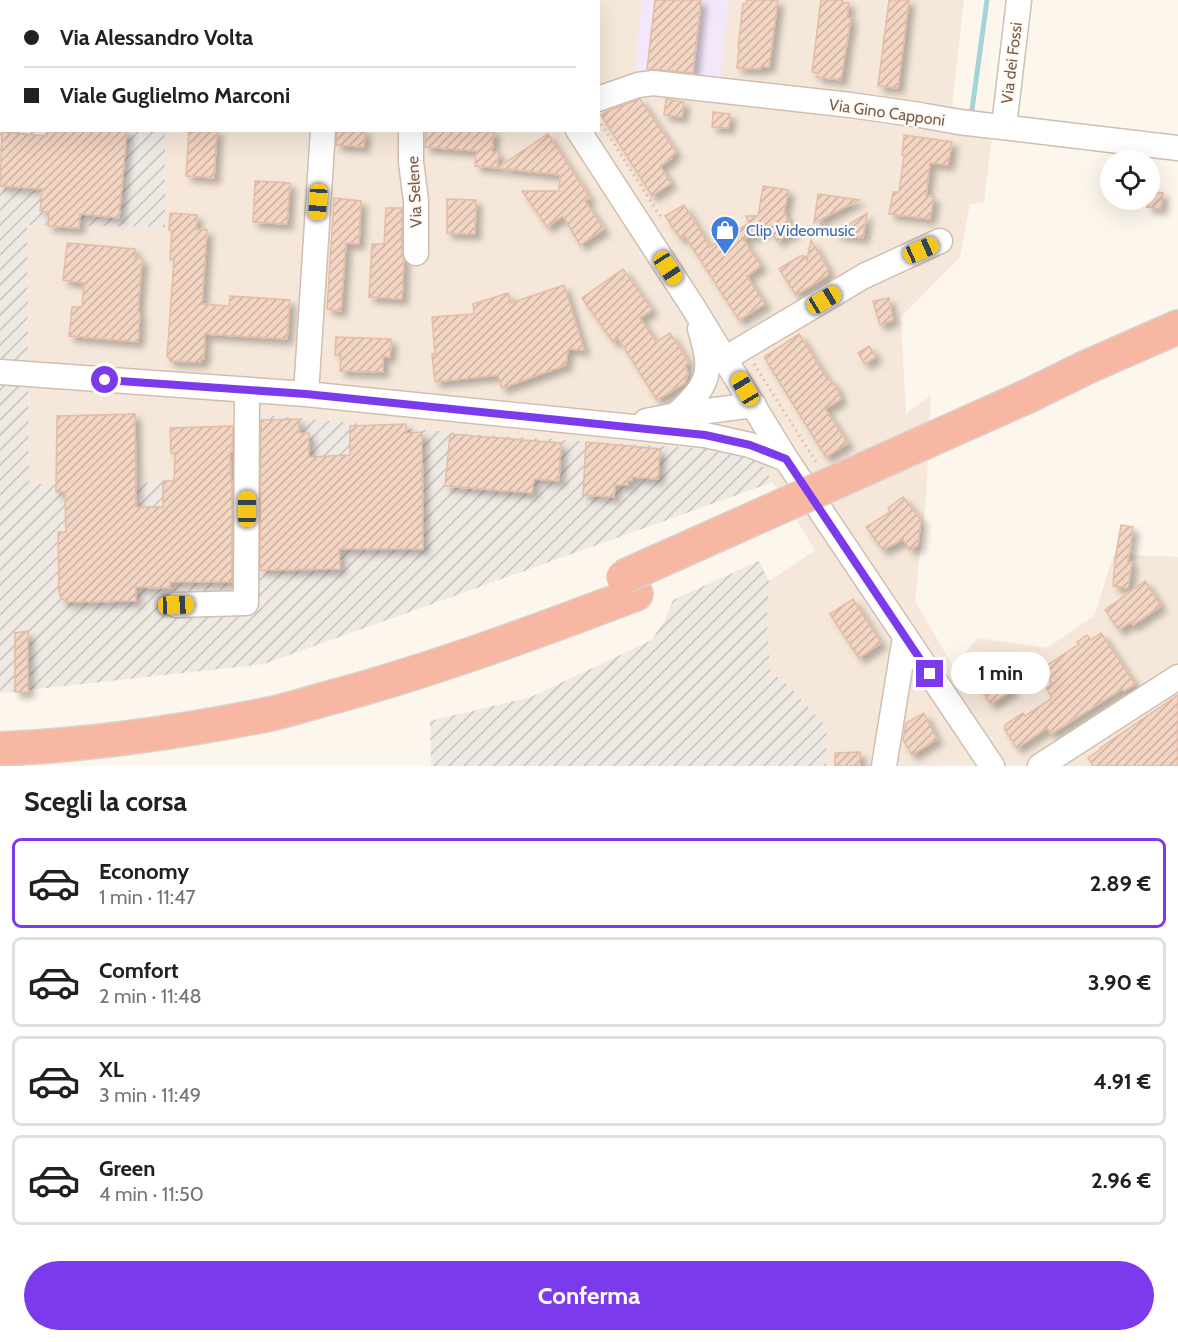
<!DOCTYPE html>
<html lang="it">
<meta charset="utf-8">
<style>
:root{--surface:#fff;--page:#f2f2f2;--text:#202124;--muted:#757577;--line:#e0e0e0;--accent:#7c3aed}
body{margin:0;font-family:Cabin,sans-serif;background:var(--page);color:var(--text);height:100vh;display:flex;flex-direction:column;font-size:22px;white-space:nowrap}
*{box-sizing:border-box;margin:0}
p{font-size:20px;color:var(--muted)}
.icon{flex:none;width:33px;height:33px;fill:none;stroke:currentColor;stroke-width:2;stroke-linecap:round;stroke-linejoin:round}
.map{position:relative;height:766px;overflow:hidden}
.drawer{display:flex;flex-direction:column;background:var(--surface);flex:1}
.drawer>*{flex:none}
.hud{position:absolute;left:0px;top:0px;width:600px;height:132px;box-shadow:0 6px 24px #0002;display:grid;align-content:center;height:132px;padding:0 24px;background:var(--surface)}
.fabs{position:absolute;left:1100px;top:150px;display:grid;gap:12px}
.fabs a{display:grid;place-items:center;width:60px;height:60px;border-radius:50%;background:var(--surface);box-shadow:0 6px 24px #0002;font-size:30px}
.end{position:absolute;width:27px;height:27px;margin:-14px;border:8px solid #7c3aed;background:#fff;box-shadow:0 0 0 3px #fff}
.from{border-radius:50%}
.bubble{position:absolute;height:42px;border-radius:21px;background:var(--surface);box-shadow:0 6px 24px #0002;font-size:20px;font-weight:700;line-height:42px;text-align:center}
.car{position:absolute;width:18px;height:36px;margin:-18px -9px;border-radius:8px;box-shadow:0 0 4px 2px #0007;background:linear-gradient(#f5c518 24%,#345 0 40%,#f5c518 0 76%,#345 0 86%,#f5c518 0)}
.hud b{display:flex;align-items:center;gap:21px;height:57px;font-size:22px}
.hud b+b{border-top:2px solid var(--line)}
.hud i{width:15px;height:15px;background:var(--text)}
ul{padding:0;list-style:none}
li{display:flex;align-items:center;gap:18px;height:90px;margin:0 12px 9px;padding:0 12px;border:3px solid var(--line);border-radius:9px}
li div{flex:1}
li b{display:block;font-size:22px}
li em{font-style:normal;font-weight:700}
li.on{border-color:var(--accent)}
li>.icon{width:54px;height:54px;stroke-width:1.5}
h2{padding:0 24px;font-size:27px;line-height:72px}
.action{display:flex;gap:12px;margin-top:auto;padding:12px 24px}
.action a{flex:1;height:69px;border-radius:36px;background:var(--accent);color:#fff;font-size:24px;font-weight:700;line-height:69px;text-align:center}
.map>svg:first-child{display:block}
.residential{fill:#f5e8da}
.industrial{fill:url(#industrial-furrows)}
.education{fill:#f3e8fa}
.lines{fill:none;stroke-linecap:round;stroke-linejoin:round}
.stream{stroke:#a5d3da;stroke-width:5}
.building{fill:url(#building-hatch);stroke:#e6bba3;stroke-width:1.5;filter:url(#shadow)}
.minor-casing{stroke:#d1beb0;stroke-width:27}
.highway-casing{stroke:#dad1cd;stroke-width:36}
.path{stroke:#d9b8a5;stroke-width:3;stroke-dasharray:1.5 4.5;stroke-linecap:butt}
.minor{stroke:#fff;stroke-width:24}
.highway{stroke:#f7b7a3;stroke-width:33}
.highway-bridge-casing{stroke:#dad1cd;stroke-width:36;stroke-linecap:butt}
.highway-bridge{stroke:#f7b7a3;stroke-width:33}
.route{stroke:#7c3aed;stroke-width:8}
.labels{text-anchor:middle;stroke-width:4.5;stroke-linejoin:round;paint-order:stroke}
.street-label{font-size:16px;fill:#7a5c4d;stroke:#fffaf3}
.shop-label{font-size:16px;fill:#366cbe;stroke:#fffaf3;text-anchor:start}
</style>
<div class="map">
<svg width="1178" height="766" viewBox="0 0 1178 766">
<defs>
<pattern id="industrial-furrows" width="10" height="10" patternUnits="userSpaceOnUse" patternTransform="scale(1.5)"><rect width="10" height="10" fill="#efe9e4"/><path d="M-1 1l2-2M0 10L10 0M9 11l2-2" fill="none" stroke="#c7c0bb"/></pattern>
<pattern id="building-hatch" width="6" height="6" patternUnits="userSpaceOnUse" patternTransform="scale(1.5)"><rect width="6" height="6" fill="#f3d5c3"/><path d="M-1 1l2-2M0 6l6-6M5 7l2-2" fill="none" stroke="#cab0a1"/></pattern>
<filter id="shadow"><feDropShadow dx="5.5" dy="5.5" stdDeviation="3" flood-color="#0004"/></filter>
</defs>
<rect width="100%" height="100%" fill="#fdf6ec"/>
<path class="residential" d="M338,0H964L952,106L995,113L984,202L970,204L960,257L901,317L906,414L931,395L926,498L915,601L953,666L978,638L1047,648L1094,616L1114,554L1178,557V766H826L827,727L784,681L770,673L767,617L769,581L815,550L754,452L471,434L248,413V481L29,484L27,224L165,227V131L598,130V2Z"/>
<path class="industrial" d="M0,0L339,1L2,2V130L165,131V227L27,225L29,484L248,481L247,413L471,434L754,452L773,482L264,664L0,693Z
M759,561L769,581L767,617L770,673L784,681L827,727L826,766H431L430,721L531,697L652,640L666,618L673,600Z"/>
<path class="education" d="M642,0H729L720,79L635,70Z"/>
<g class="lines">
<path class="stream" d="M971,117L987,0"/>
</g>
<path class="building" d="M655,0H701L693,73L647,69Z
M747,0H778L769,67L761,66V69L737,68L739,48H738L743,4H746Z
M821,0H843L842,3H849L847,18H851L841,80L817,77L818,73L812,72Z
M889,0H909L898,88L878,86Z
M640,99L676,152L671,156L672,158L660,166L671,183L652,196L601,115L608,111Z
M666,99L684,102L682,117L664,115Z
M713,112L730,114L729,128L712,127Z
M48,130H127L119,218L80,214L79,228L48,226L49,212L40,211L42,189L0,186L2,132L47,136Z
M189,130H217L214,178L186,176Z
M337,130H365L364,147L336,145Z
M426,130H494L492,152H499L497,168L475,166L476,151L425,147Z
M548,134L590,198L585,201L604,229L580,245L563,216L547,227L522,191H559L560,175L497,168Z
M904,135L952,142L948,165L930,163L926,196L934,197L930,219L889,214L893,192H899L904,155H902Z
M255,181L290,183L287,224L253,222Z
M763,186L789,190L784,212L794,232L777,241L770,229L743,239L761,266L747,276L765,304L739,320L685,236L681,239L665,216L684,205L710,247L749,223L746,216H758Z
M1149,191L1163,193L1161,209L1147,207Z
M818,194L859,200L814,223Z
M334,198L361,201L359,244L346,243L341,311L327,309Z
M447,199L476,200L475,234L447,233Z
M386,208H402V253L404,260L402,299L369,297L372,244H384Z
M170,213L197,215L196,229L207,230L202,304L229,306L230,296L290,300L287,339L205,334L204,359H201V362L170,361V358L167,357L174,260H170L172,231L169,230Z
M867,213L863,238L834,234Z
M811,240L828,269V275L796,295L779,269L800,256H805L807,260Z
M67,243L135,249V258L142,259L138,312L140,313L138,342L69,336L72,307H82L84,283L63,280Z
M623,269L652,310L640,318L656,342L670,333L689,363L685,365L688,373L685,383L657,400L618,338L613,342L582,298Z
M564,285L584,350L568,349L566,365L502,388L498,375L435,382L432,354H435L432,317L474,314L473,304L508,293L511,303Z
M889,298L893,320L880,325L873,301Z
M799,334L826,377L836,386L841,399L825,409L848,443L826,457L764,357Z
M336,337L391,339L390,357H383V372L340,371L341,355H335Z
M869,346L876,357L865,364L858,353Z
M135,414L136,507H163V481H174L175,453H171L170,428L233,426L232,452H230L231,481H232V582H170V588L136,587V601L67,602L61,598L59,591L58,532H66L65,492H56L57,416Z
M299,419V433H309V457L350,455V426L406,424V433L422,432L423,549H339L340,569L260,570L261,420Z
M450,434L561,443L559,481L534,479L532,493L445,486Z
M586,442L660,449L658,479L632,477V481H628V485H615L614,497L583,495Z
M903,497L921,520L918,545L910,550L903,539L883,550L866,527L890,512L888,508Z
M1121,525L1133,527L1128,562H1132L1128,588L1113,586L1115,560Z
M1145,581L1161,606L1133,625L1131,622L1119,630L1105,610Z
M853,599L881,643L859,658L830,614Z
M28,631V692H15V633Z
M1101,633L1135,684L1124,691L1122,689L1051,734L1047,728L1017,748L1005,730V725L1023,713L1025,716L1052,698L1046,688L1052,684L1043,668L1079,644L1077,642L1087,635L1091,640Z
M999,667L1013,690L991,704L976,681Z
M1178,695V766H1093L1088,758L1101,749L1100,748Z
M924,713L937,739L912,755L903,740L906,723Z
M860,752V766H835V753Z"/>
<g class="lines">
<g class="minor-casing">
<path id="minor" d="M494,0L495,2
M13,2V0
M0,67H2
M598,99L638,85L653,83L850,105L920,115L959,122L1178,148
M1004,126L1019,0
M411,130V162L416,201V253
M578,130L693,307L786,459L992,766
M726,358L864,276L940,241
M0,372L306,394L623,426L705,435L750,445L786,459
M306,394L323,130
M676,415C709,384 714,374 700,329
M646,421L676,415L754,405
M176,605L246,603L247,391
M884,766L905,637
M1040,766L1178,677"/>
</g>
<g class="highway-casing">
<path id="highway" d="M1028,396L1087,367L1178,327
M0,749C91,745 181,732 270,714C293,709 316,701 340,695C441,667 538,631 636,594"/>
</g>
<path class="path" d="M522,0L523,2
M598,119L662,219
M754,364L818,465"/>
<use href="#minor" class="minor"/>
<use href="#highway" class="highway"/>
<g class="highway-bridge-casing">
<path id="highway-bridge" d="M623,577L1028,396"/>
</g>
<use href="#highway-bridge" class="highway-bridge"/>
</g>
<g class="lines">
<path class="route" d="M105,380L306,394L705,435L750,445L786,459L930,674"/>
</g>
<defs>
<g id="shop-pin" transform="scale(1.5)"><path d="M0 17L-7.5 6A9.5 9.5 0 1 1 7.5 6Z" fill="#3f7fe0" stroke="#fffaf3"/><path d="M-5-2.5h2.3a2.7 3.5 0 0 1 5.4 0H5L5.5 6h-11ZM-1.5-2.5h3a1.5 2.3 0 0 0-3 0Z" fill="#fff"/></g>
</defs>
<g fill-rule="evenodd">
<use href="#shop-pin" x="725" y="230"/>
</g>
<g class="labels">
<g class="street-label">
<text transform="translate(1011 63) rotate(-83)" y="6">Via dei Fossi</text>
<text transform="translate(887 112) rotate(8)" y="6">Via Gino Capponi</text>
<text transform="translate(414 192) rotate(-93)" y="6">Via Selene</text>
</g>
<g class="shop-label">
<text x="746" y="236">Clip Videomusic</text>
</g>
</g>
</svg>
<div class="fabs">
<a><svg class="icon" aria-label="locate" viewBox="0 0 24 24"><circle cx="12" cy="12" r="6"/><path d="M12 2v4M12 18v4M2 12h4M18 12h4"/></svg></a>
</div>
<i class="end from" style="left:105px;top:380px"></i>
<i class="end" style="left:930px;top:674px"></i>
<div class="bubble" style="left:951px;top:652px;width:99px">1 min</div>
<i class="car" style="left:318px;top:202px;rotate:184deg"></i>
<i class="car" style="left:921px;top:250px;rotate:66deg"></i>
<i class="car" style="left:668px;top:268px;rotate:147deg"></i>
<i class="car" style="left:824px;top:300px;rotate:59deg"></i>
<i class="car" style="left:745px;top:389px;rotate:329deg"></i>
<i class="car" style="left:247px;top:509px;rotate:0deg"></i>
<i class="car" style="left:176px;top:605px;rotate:88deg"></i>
<div class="hud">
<b><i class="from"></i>Via Alessandro Volta</b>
<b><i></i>Viale Guglielmo Marconi</b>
</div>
</div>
<section class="drawer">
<h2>Scegli la corsa</h2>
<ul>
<li class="on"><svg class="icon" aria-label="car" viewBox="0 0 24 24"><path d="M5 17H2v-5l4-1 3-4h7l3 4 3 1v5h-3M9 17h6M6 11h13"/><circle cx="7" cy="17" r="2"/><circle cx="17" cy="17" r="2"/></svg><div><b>Economy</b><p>1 min · 11:47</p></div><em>2.89 €</em></li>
<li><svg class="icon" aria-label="car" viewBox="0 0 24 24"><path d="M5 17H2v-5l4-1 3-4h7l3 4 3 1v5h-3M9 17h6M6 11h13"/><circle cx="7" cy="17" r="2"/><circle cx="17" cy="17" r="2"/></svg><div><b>Comfort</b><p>2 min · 11:48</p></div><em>3.90 €</em></li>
<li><svg class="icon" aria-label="car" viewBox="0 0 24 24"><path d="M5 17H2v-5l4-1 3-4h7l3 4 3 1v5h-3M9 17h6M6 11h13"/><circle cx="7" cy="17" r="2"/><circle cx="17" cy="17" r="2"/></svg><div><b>XL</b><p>3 min · 11:49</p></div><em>4.91 €</em></li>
<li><svg class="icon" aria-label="car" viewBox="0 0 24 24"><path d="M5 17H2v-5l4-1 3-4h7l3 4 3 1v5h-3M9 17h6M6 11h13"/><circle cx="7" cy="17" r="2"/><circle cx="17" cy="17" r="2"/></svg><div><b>Green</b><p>4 min · 11:50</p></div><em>2.96 €</em></li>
</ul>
<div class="action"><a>Conferma</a></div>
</section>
